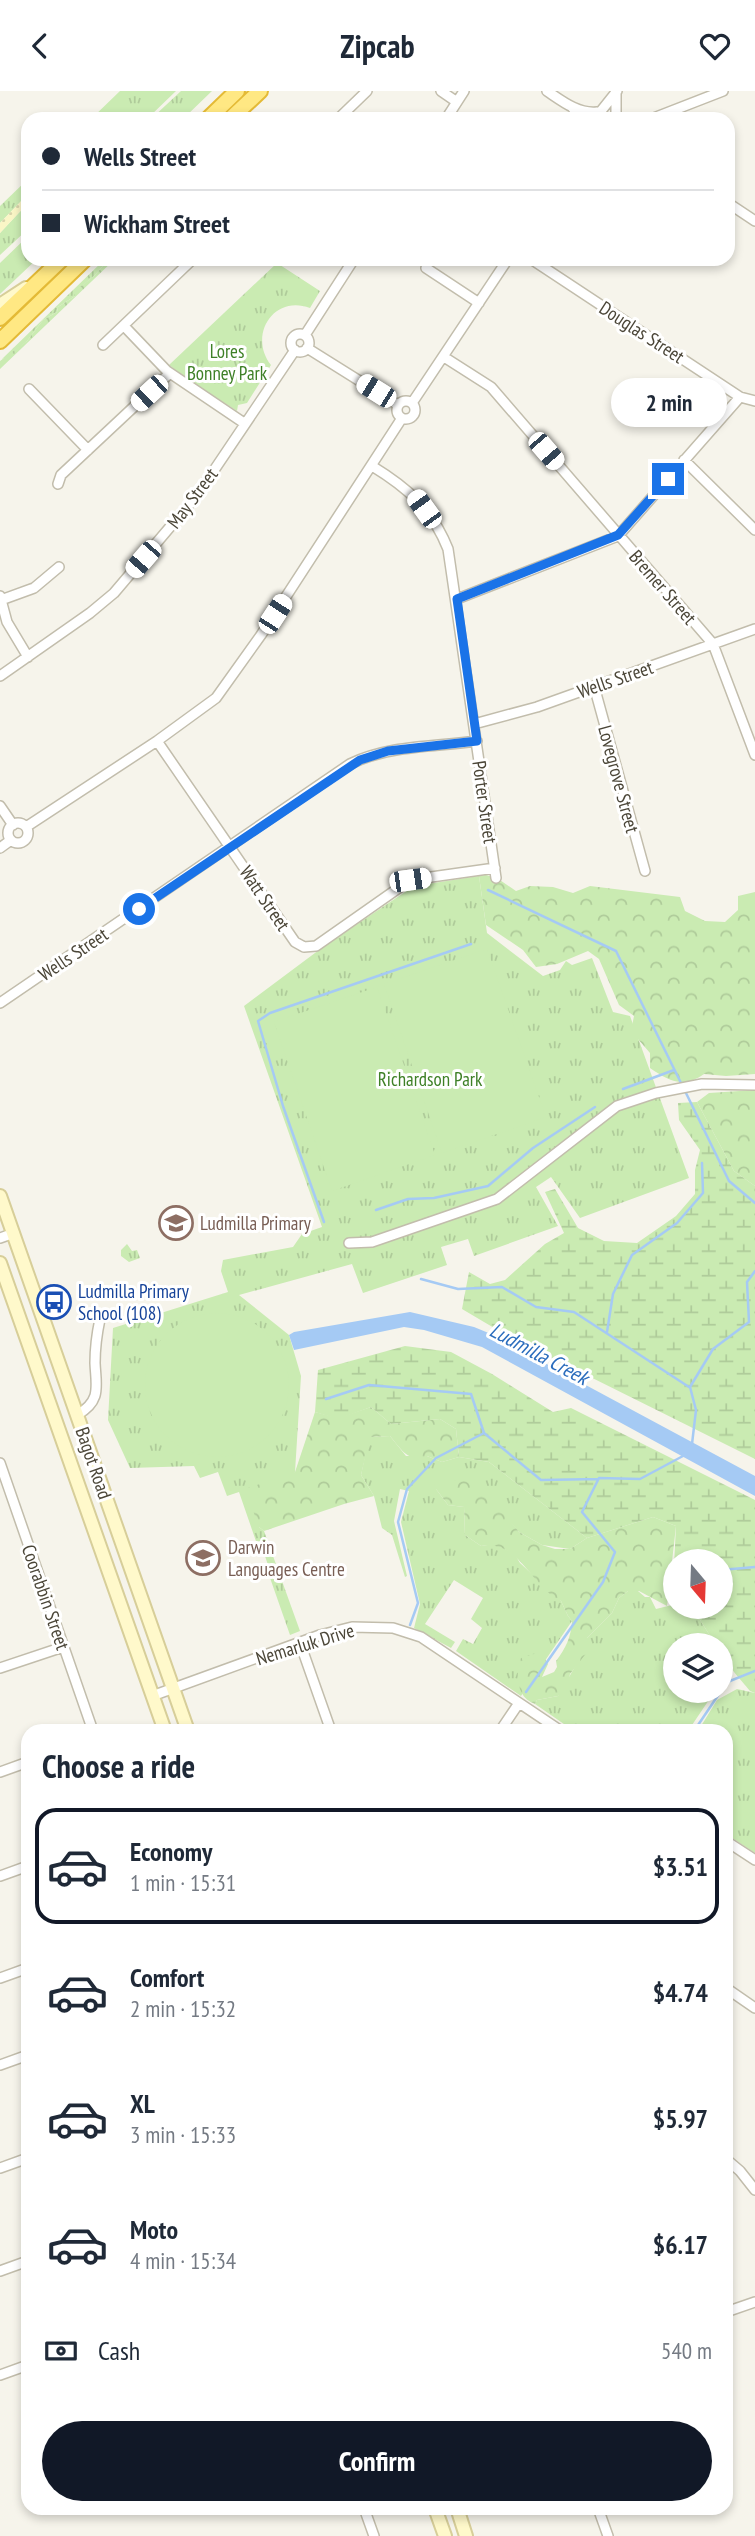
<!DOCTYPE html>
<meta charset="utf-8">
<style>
:root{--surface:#fff;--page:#f2f2f3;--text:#1f2937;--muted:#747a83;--line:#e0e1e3;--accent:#111827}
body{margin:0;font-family:"PT Sans Narrow",sans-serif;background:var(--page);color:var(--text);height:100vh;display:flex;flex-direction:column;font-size:26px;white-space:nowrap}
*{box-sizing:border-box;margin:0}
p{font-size:23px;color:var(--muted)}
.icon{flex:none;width:38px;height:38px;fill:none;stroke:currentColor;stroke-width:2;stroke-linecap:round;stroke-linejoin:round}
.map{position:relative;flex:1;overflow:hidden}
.details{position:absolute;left:21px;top:1633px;width:712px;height:791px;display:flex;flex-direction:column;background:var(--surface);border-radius:21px;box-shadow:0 4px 10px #0003}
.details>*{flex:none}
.top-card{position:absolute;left:21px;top:21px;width:714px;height:154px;border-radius:21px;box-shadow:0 4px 10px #0003;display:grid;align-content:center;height:154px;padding:0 21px;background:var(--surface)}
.needle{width:46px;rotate:161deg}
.tools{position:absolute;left:663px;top:1458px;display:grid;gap:14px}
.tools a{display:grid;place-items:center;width:70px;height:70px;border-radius:50%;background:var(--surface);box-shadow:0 4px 10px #0003;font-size:35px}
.end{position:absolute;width:32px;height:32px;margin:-16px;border:9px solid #1a73e8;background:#fff;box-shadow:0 0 0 4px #fff}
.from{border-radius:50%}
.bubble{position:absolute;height:49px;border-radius:24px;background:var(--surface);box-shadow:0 4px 10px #0003;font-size:23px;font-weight:600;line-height:49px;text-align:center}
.car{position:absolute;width:21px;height:42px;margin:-21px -10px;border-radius:9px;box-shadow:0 0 5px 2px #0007;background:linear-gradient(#fff 24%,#345 0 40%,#fff 0 76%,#345 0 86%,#fff 0)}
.top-card b{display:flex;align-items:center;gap:24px;height:66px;font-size:26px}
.top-card b+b{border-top:2px solid var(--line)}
.top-card i{width:18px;height:18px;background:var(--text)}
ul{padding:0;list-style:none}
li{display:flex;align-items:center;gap:21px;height:116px;margin:0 14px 10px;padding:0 7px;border:4px solid transparent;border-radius:21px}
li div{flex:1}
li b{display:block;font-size:26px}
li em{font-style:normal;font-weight:600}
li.on{border-color:var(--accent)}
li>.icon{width:63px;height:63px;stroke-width:1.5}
h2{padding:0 21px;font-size:32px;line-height:84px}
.pay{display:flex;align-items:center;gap:18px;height:77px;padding:0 21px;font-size:26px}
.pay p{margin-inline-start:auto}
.button{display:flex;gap:14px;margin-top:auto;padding:14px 21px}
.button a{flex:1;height:80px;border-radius:42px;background:var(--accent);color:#fff;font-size:28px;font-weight:600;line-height:80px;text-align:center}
header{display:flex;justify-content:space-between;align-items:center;height:91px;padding:0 21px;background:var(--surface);font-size:32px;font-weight:600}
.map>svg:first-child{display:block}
.grass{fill:url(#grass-tufts)}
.forest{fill:url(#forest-crowns)}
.wetland{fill:url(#wetland-marsh);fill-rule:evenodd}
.sand{fill:url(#sand-dots)}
.pitch{fill:#caebb2}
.water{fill:#a5caf4}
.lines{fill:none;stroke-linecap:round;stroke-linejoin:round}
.stream{stroke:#a5caf4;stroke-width:2.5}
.minor-casing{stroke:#c2bdac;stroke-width:12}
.secondary-casing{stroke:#d7ce99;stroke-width:16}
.trunk-casing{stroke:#e4ba36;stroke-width:18}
.minor{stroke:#fff;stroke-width:9}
.secondary{stroke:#fff9cb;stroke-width:12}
.trunk{stroke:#ffe883;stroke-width:14}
.route{stroke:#1a73e8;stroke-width:9}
.labels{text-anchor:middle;stroke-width:6;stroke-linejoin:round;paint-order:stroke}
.street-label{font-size:19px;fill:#4b4638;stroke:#fff}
.park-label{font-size:19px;fill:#3e8027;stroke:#fff}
.education-label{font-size:19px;fill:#785e54;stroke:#fff;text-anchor:start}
.transit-label{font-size:19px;fill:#164399;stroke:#fff;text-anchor:start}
.water-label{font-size:21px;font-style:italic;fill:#2b6dbd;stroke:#fff}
</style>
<header><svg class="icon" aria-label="back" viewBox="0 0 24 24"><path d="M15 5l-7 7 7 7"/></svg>Zipcab<svg class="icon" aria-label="heart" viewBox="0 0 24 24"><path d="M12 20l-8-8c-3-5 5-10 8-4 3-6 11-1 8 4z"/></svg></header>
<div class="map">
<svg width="755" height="2445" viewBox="0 0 755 2445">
<defs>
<pattern id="grass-tufts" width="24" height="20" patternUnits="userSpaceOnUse" patternTransform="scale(1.75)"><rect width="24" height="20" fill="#caebb2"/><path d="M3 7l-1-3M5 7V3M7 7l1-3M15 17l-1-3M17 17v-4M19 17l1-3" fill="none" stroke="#afcb9a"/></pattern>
<pattern id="forest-crowns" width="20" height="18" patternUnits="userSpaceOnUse" patternTransform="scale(1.75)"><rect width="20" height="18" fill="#caebb2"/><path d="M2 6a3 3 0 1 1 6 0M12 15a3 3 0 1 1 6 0" fill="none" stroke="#afcb9a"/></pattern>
<pattern id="wetland-marsh" width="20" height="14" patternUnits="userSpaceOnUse" patternTransform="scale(1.75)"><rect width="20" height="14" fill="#caebb2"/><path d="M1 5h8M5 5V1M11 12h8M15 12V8" fill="none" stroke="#afcb9a"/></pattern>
<pattern id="sand-dots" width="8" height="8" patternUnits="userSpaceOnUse" patternTransform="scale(1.75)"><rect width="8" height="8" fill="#faf6c6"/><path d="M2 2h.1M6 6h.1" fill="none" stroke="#d8d4ab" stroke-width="1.8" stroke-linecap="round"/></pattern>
</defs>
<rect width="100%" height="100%" fill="#f6f4eb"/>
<path class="grass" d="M120,0H176L147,28H91Z
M181,0H212L183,28H151Z
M28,88V103L0,132V115Z
M28,112V138L0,164V142Z
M28,145V168H37L0,203V172Z
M105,168H109L95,184L76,200L75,205L58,216L57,221L43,229L27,250L8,266L2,268Z
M277,172L320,200L310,217C273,203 248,245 271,274L247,312L238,314L237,320L187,288L169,274Z
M479,785L487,842L543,885L560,879L566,870L572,874L592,867L613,921L630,925L689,1087L580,1127L551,1086L536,1096L558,1135L474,1165L468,1148L441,1156L447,1174L363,1202L352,1173L239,1204L289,1244L301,1285L295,1381L259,1436L264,1440L300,1540L290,1544L269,1484V1477L262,1456H258L239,1401L227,1405L218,1381L200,1387L194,1375L130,1377L108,1329L113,1237L228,1201L221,1180L223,1169L293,1156L302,1143L322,1136L244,915L323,856L414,795Z
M127,1153L132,1160L137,1159L140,1167L129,1171L121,1165V1159Z
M390,1345L406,1365H427L442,1371L459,1366L489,1371L587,1447L570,1458L542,1454L519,1441L510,1431L436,1398L448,1414L464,1416L465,1444L481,1455L494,1453L514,1462L520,1472L561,1510L568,1525L572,1530L521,1605L456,1560L463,1548L473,1553L482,1537L471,1528L483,1507L454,1489L425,1533L455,1551L451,1557L414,1537L420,1513L401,1431L409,1400L400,1398L394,1430L407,1485L405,1486L392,1444L382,1437L374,1405L361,1384L369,1346Z
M628,1500H638L645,1506H650L656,1518L672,1514L700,1529L716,1554H676V1600H715L688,1640H574L535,1613L537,1609L558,1605L587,1555V1547L612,1522L619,1507Z
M737,1598L755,1602V1762L726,1743V1640H698L717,1609Z"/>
<path class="forest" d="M109,168H115L0,278V270L27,250L43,229L57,221L58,216L75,205V200L95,184Z
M486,784L497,787L516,800L530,795L553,796L573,802L590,795L680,806L685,820L705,830L725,831L738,819V805L755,801V983L726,985L704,983C683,998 669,990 650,977V962L631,940L634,925L619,914L599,868L588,860L557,873L536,876L523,859L486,834L479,785Z
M755,999V1095L734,1080L697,1011L709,1002Z
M371,1316L391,1333L440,1328L456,1338L459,1366L442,1371L427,1365C408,1372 401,1358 390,1345L370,1346L361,1384L374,1405L344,1413L264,1440L259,1436L245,1398L295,1381L315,1321L338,1327Z
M447,1381L454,1389L468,1390L474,1402L490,1405L519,1441L542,1454L555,1458H570L587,1447L653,1426L676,1435L667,1515L639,1500H628L619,1507L612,1522L587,1547L588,1560L570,1583L567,1598L558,1605L537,1609L535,1613C516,1607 515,1582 521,1567L537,1562L543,1565L548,1573L542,1586L554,1581L557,1576L556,1570C566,1557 571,1546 572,1530L568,1525L561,1510C531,1496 519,1448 481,1455L465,1444L464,1416L448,1414L436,1398L433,1387Z"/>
<path class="wetland" d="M697,1011L734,1080L755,1095V1368L506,1244L462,1218L469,1181L490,1193L505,1189L545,1153L564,1142L545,1101L555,1098L578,1137L604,1150L637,1152L676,1125L695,1103V1079L700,1059L679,1029L678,1012Z
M405,1255L451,1261L492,1283L553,1321L571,1317L755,1409V1602L750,1600C741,1588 721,1570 721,1554H716L700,1529L672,1514L676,1435L653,1426L587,1447L489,1371L459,1366L456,1338L440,1328L391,1333L371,1316L338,1328L315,1321L318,1279ZM721,1470V1516H676V1470Z"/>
<path class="sand" d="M28,103V112L0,142V132Z"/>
<path class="pitch" d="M487,858L546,1026L442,1062L384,893Z
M377,896L435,1064L332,1100L274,931Z
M145 1294a72 72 0 1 1 144 0a72 72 0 1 1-144 0Z"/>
<path class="water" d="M410,1221L474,1236L491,1243L755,1385V1405L482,1256L424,1239L404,1236L294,1259L289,1244L294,1241Z"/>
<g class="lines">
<path class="stream" d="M488,799L616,860L682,994
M623,998L674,979
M685,1000L729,1090L755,1112
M376,1119L408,1108L434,1107L488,1095L533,1057L595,1016
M324,1131L283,1015L258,930L270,922L471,853
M421,1188L458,1198L502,1196L536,1216L574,1221L689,1296
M607,1241L613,1203L632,1164L677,1132L703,1102L702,1072
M326,1308L369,1294L471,1303L484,1342
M692,1353L696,1319L690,1296L713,1258L749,1231L747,1191L755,1180
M721,1479L755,1476
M410,1534L418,1512L398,1431L407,1398L436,1367L484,1342L541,1389L598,1388
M721,1599L725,1592L755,1580
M526,1601L603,1491L615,1461L582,1421L599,1387L640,1388L683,1365
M694,1640L721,1600"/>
<g class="minor-casing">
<path id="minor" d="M441,0L457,11
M547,0C562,10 578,23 597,21
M572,16L582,28
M616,25V2
M338,28L367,0
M446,28L464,0
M589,28L601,20L617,0
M651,28L723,0
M728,112L755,130
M531,168L740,306L755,310
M426,177L479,212
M124,235L167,280L244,332
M291 252a9 9 0 1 1 18 0a9 9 0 1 1-18 0Z
M305,244L354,168
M103,254L193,168
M307,257L398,314
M444,266L491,296L713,553L755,664
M29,298L88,359
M397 319a9 9 0 1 1 18 0a9 9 0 1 1-18 0Z
M412,312L508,168
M684,369L755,439
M372,375C408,397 432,418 448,458L496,787
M58,393L61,384L170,282
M0,505L7,531L28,566
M457,508L618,445L740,306
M1,509L34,497L59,476
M0,585L90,522L114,502L198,403L295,259
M594,595L645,780
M474,633L537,616L755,538
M157,650L295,851L304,856L316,855L410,789L495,777
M0,715L13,734
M8 742a10 10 0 1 1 20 0a10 10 0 1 1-20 0Z
M26,736L157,650L216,607L261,544L402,327
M0,757L11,749
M0,912L350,673C389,654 435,656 477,650
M0,1147L14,1142
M349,1152L372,1151L497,1108L617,1015L656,1002L702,993L755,994
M77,1324C102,1310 96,1295 95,1272C95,1257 97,1242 100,1228
M0,1372L93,1640
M300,1552L331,1640
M0,1577L63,1556
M152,1605L320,1544L352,1536L393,1537L421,1546L561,1640
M500,1640L519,1612
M0,1681L28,1671
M726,1750L755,1769
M0,1785L28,1775
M0,1887L28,1877
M726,1897L755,1917
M0,1974L28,1964
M726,2068L740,2080L755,2099
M0,2077L28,2067
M0,2180L25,2171
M726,2221L755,2211
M0,2284L28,2274
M364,2417L374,2445
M598,2417L608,2445"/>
</g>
<g class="secondary-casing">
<path id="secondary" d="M0,214L26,197
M0,1105L188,1640
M0,1172L165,1640
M435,2417L445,2445
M457,2417L466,2445"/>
</g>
<g class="trunk-casing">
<path id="trunk" d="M208,28L237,0
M230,28L260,0
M0,227L62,168
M0,250L85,168"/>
</g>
<use href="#minor" class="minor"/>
<use href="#secondary" class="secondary"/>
<use href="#trunk" class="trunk"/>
</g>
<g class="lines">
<path class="route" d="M139,818L360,669L388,660L477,650L457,508L618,444L668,388"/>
</g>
<defs>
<g id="school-ring" transform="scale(1.75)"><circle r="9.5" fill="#fff" stroke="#8d6e63" stroke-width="1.5"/><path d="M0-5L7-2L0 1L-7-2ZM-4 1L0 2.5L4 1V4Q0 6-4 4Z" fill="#8d6e63"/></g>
<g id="bus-ring" transform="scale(1.75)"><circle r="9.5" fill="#fff" stroke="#1a4fb4" stroke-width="1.5"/><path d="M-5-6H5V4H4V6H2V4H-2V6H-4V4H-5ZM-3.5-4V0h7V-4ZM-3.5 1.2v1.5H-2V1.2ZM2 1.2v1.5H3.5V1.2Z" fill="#1a4fb4"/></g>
</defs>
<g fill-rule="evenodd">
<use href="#school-ring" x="176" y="1132"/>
<use href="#bus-ring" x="54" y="1211"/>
<use href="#school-ring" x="203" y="1467"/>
</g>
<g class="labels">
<g class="street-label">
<text transform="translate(642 241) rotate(33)" y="7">Douglas Street</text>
<text transform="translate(192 407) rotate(-53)" y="7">May Street</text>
<text transform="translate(663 496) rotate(49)" y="7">Bremer Street</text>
<text transform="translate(615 588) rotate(-19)" y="7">Wells Street</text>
<text transform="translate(619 688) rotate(75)" y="7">Lovegrove Street</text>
<text transform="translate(485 711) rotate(82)" y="7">Porter Street</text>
<text transform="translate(265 807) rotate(56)" y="7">Watt Street</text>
<text transform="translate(73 863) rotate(-34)" y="7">Wells Street</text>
<text transform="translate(94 1372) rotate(71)" y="7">Bagot Road</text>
<text transform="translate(46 1506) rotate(71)" y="7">Coorabbin Street</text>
<text transform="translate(305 1553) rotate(-17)" y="7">Nemarluk Drive</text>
</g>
<g class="park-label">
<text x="227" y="267">Lores<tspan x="227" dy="22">Bonney Park</tspan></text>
<text x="430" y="995">Richardson Park</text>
</g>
<g class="education-label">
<text x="200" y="1139">Ludmilla Primary</text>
<text x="228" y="1463">Darwin<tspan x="228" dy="22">Languages Centre</tspan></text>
</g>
<g class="transit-label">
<text x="78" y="1207">Ludmilla Primary<tspan x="78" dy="22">School (108)</tspan></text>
</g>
<g class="water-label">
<text transform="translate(539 1263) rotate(28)" y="7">Ludmilla Creek</text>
</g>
</g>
</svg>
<div class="tools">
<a><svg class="needle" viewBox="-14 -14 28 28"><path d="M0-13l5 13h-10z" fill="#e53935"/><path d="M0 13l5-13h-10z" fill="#747a83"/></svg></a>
<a><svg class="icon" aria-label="layers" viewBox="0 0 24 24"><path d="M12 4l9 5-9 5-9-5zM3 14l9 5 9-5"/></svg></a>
</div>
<i class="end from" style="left:139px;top:818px"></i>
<i class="end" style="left:668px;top:388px"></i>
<div class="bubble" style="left:611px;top:287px;width:116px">2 min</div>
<i class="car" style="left:376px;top:300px;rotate:302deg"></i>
<i class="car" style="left:149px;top:302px;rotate:227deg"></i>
<i class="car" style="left:546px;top:360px;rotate:139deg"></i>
<i class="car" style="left:424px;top:418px;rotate:324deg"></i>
<i class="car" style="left:143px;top:468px;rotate:221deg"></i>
<i class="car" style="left:275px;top:523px;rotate:33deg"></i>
<i class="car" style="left:410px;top:789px;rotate:82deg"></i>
<div class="top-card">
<b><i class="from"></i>Wells Street</b>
<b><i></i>Wickham Street</b>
</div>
<section class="details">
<h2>Choose a ride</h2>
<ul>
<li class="on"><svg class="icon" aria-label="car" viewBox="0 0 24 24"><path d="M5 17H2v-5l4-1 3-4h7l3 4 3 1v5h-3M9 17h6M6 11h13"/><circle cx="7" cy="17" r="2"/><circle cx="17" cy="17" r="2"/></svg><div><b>Economy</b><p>1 min · 15:31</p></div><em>$3.51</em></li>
<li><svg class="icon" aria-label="car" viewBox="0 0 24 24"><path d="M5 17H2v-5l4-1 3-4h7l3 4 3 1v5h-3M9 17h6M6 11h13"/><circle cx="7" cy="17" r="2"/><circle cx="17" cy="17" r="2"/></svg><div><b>Comfort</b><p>2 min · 15:32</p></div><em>$4.74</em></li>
<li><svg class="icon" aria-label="car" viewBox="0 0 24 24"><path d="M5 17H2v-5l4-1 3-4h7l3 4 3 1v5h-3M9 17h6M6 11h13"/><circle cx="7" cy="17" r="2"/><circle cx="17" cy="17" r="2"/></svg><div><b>XL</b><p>3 min · 15:33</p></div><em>$5.97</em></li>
<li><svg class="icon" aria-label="car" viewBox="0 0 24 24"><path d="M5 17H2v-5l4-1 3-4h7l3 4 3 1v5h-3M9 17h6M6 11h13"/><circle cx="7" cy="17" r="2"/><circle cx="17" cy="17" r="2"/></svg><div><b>Moto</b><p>4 min · 15:34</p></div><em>$6.17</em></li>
</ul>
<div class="pay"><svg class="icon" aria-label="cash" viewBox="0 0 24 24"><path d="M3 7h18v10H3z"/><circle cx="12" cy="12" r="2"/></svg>Cash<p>540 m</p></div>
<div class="button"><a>Confirm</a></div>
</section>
</div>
